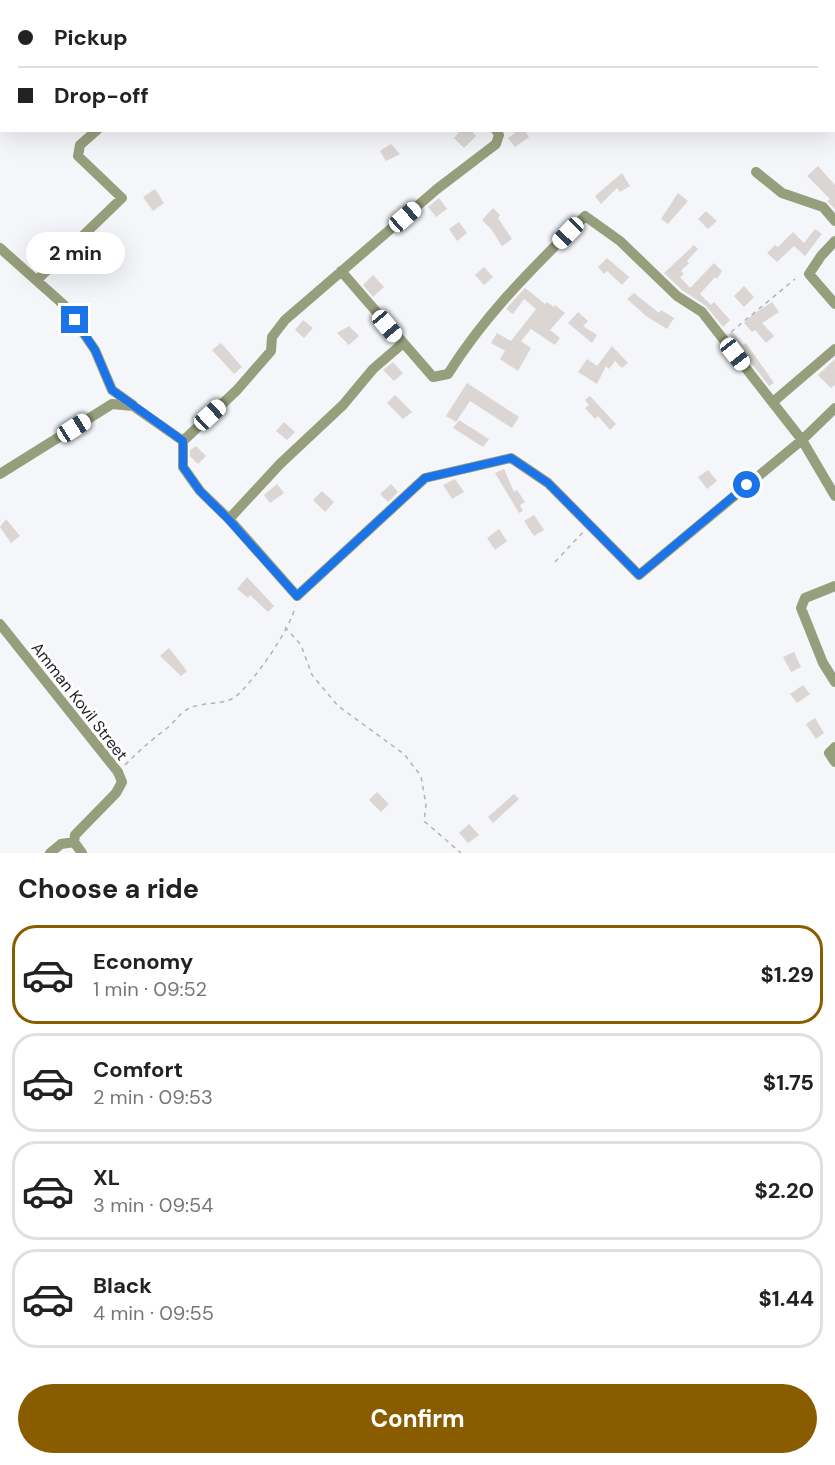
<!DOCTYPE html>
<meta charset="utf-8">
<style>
:root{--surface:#fff;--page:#f2f2f2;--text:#222;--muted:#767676;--line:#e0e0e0;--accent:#895c00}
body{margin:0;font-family:"DM Sans",sans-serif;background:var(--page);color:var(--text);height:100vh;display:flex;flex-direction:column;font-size:22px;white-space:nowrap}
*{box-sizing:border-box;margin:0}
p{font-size:20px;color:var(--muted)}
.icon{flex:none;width:33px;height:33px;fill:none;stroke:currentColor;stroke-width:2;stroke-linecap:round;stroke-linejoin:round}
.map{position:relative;height:853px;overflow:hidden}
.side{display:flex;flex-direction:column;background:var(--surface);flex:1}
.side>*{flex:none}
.hud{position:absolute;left:0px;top:0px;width:836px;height:132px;box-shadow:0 6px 24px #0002;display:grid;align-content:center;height:132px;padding:0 18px;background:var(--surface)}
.end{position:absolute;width:27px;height:27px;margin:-14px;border:8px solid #1a73e8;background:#fff;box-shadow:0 0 0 3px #fff}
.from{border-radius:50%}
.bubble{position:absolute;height:42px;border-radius:21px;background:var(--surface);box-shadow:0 6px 24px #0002;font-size:20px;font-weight:700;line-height:42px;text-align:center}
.car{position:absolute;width:18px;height:36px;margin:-18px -9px;border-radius:8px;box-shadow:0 0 4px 2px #0007;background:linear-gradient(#fff 24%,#345 0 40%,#fff 0 76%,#345 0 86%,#fff 0)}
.hud b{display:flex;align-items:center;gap:21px;height:57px;font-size:22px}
.hud b+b{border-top:2px solid var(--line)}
.hud i{width:15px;height:15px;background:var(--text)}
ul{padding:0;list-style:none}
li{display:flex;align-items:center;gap:18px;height:99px;margin:0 12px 9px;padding:0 6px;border:3px solid var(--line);border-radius:24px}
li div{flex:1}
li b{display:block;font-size:22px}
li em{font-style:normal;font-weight:700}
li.on{border-color:var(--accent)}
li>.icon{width:54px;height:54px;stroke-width:1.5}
h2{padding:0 18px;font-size:27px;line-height:72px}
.action{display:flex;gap:12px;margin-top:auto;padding:12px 18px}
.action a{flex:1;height:69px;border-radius:36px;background:var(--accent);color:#fff;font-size:24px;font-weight:700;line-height:69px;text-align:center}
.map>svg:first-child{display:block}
.building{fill:#dbd6d4}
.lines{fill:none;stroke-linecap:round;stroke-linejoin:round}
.path{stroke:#b1b3b6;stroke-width:1.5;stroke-dasharray:4.5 4.5;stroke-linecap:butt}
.street{stroke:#979e7c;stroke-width:10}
.route{stroke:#1a73e8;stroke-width:8}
.labels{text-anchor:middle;stroke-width:6;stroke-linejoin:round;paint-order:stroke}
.street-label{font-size:16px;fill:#212223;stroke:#fff}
</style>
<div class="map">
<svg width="835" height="853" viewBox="0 0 835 853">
<rect width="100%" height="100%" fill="#f4f6fa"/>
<path class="building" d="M461,130H471L476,136L464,148L454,138Z
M519,130H524L529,137L515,147L508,138Z
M391,144L400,154L386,161L380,151Z
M818,166L835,185V209L827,201L830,199L807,176Z
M622,173L630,186L620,192L617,188L601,204L595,196Z
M155,189L164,203L153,211L143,197Z
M678,193L688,201L668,224L661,219Z
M439,198L447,209L436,217L428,207Z
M493,208L500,215L498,218L512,239L502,246L491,229L482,220Z
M706,211L717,221L708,229L698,219Z
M459,222L467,233L457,241L449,229Z
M815,229L822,234L805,256L794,246L777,262L767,253L775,245L778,247L793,232L804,243Z
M694,245L698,249L687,261L689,263L681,271L684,274L680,277L690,288L714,263L722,271L717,279L715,277L700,294L711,305L714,302L730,320L723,327L706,306L682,290L664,273Z
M607,258L629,277L622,285L607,271L604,274L598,267Z
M484,267L493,277L484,285L475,275Z
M373,275L384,287L373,297L363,285Z
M744,286L754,297L744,307L734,296Z
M525,288L545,304L547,302L554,307L555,305L565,313L550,330L560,338L555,345L531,329L521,341L531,348L518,371L500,359L505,351L491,343L497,333L511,341L536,309L524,299L513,314L506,309Z
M634,293L659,313L661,310L674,318L667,329L646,316L627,299Z
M772,302L779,312L762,323L774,336L766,343L755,330L752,332L744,323L752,315Z
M578,312L588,321L583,326L597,335L592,343L568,323Z
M303,320L313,328L304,338L295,330Z
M349,326L359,336L349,345L337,333Z
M733,332L743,345L746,343L774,383L769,386L729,334Z
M221,343L242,367L234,374L212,350Z
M612,346L628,363L622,368L615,361L609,369L606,366L597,384L578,372L587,359L597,366Z
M835,359V385L831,388L818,375Z
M393,362L403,373L394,381L383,370Z
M467,383L519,417L512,428L470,401L456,422L446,416Z
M395,395L412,412L403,419L387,403Z
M590,396L616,424L610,430L598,416L595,419L585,408L589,405L585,400Z
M459,420L489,439L483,447L453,428Z
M284,422L295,432L287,440L276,431Z
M196,446L206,456L198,464L190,456V450Z
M504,469L514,492L517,490L525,502L520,505L523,511L519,513L495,473Z
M708,470L717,481L707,489L698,477Z
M455,479L464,492L452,499L443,485Z
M277,484L284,493L270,503L264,495Z
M391,484L398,492L388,502L380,494Z
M322,491L334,502L325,512L313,500Z
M534,515L544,530L534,536L524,521Z
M6,519L20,536L11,543L0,527Z
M499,529L507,541L495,550L487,538Z
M247,577L274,606L268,612L250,595L248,598L237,589Z
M169,648L187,671L181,676L160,656Z
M794,652L801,667L791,672L783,657Z
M803,685L810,694L797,703L790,694Z
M815,718L824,733L816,739L806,724Z
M377,792L389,804L381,812L369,800Z
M514,794L519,799L493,823L488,817Z
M469,824L479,835L468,843L459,833Z"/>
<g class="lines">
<path class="path" d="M731,332L795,279
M555,562L583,532
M285,627L301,645L312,675L338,706L404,754L421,776L426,805L424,821L461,853
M125,765C140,750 150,741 166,729C175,722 180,712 190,708C203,702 224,705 235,697C253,683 292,627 295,606"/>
<path class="street" d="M115,0L117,2
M267,0L268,2
M820,0L821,2
M228,2L229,0
M630,2L632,0
M834,15L835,16
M0,110L2,109
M756,172L782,193L823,207L835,221
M835,241L821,256L809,274L835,304
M0,248L64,305L95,350L112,390L133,405
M341,271L433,377L448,374C487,312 533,268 585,216L620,241L677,296L702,312L802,440L835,408
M37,280L122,198L78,156L80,145L97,130
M773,402L835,349
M183,441L237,390L271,351L272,337L285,320L437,189L496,144L499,135L496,130
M0,474L112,404L133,406L183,441V467L200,491L229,519L297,596L425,478L511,458L548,483L639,575L802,440L835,496
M229,519L280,464L343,405L373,369L402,344
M835,586L805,598L801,608L823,663L835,682
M0,624L118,772L122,782L116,793L75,835L74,842L82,853
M835,747L829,753L835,762
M50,853L61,844L74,842"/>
</g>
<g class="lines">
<path class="route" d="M75,320L95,350L112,390L183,441V467L200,491L228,519L297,596L425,478L511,458L548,483L639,575L747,485"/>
</g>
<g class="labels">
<g class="street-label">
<text transform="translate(80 701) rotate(52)" y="6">Amman Kovil Street</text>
</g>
</g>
</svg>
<i class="end from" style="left:747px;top:485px"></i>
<i class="end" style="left:75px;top:320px"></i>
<div class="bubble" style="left:26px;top:232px;width:99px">2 min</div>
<i class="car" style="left:405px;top:217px;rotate:49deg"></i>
<i class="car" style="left:568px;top:233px;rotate:224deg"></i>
<i class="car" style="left:387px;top:326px;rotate:140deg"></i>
<i class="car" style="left:735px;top:354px;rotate:142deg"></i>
<i class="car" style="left:210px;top:415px;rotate:47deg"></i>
<i class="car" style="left:74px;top:428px;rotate:58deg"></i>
<div class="hud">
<b><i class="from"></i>Pickup</b>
<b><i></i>Drop-off</b>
</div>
</div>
<section class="side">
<h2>Choose a ride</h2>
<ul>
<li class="on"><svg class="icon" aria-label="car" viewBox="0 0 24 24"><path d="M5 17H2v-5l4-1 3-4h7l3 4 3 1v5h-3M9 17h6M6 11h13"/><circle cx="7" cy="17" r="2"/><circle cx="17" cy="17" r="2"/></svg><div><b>Economy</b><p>1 min · 09:52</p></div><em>$1.29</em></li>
<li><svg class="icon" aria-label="car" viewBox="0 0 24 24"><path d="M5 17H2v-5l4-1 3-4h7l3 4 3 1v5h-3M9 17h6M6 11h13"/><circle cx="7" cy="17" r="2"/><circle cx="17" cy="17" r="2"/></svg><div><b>Comfort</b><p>2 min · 09:53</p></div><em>$1.75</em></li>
<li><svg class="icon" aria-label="car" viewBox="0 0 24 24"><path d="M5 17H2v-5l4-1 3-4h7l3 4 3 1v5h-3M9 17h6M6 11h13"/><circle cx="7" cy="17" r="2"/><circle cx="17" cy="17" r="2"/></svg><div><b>XL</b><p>3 min · 09:54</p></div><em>$2.20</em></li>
<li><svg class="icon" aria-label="car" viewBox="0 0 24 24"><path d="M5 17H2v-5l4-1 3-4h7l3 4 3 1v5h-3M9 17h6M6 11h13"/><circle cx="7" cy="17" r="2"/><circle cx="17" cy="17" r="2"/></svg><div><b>Black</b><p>4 min · 09:55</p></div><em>$1.44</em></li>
</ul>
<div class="action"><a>Confirm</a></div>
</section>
